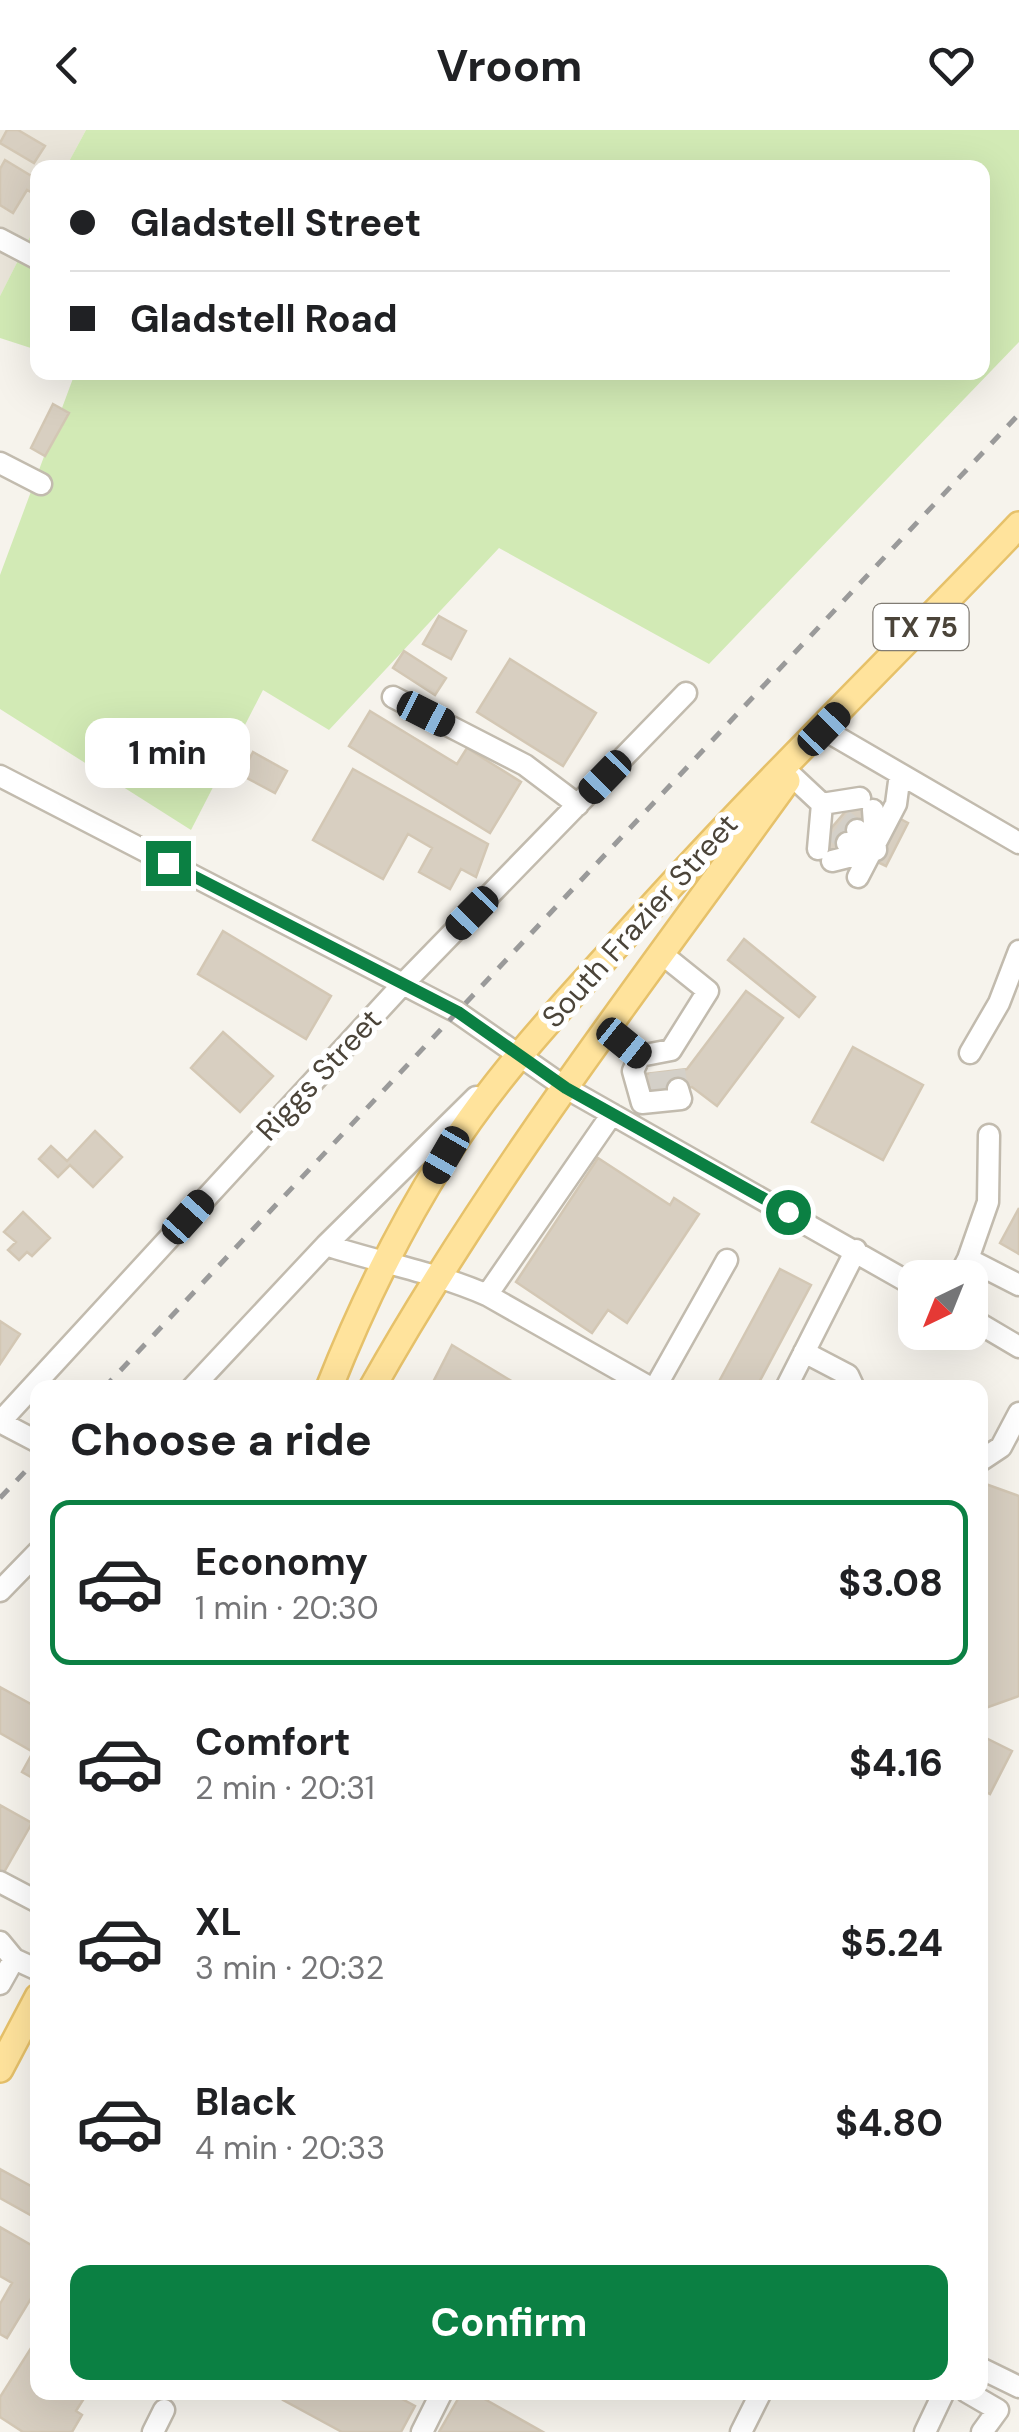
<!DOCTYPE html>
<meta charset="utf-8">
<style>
:root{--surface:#fff;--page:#f2f2f2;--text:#202124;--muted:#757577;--line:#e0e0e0;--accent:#0b8043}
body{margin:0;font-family:"DM Sans",sans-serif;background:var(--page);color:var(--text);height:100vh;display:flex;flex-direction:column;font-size:38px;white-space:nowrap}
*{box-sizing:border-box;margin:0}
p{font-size:32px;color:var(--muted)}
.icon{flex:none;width:55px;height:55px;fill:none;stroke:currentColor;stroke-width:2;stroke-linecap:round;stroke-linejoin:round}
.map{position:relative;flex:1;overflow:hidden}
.side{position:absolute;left:30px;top:1250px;width:958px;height:1020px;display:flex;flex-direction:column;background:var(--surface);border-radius:20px;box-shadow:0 10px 40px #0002}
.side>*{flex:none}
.top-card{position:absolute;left:30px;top:30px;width:960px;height:220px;border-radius:20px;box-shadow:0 10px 40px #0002;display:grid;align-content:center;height:220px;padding:0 40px;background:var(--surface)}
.needle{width:65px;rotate:223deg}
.fabs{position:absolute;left:898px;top:1130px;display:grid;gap:20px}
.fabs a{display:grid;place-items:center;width:90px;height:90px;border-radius:20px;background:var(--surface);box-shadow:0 10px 40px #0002;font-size:50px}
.end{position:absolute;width:45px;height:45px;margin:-22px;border:12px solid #0b8043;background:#fff;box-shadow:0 0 0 5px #fff}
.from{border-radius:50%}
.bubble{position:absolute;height:70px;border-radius:20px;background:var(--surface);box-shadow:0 10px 40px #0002;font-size:32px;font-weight:700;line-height:70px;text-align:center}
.car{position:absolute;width:30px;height:60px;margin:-30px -15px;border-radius:12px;box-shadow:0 0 8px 2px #0007;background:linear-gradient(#222 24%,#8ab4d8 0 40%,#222 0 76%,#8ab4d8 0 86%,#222 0)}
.top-card b{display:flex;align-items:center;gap:35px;height:95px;font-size:38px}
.top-card b+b{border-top:2px solid var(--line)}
.top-card i{width:25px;height:25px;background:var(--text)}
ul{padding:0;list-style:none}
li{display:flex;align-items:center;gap:30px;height:165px;margin:0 20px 15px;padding:0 20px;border:5px solid transparent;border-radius:20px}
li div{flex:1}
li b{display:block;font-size:38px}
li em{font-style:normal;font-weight:700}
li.selected{border-color:var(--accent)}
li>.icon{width:90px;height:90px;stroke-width:1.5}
h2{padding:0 40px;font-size:45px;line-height:120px}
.primary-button{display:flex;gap:20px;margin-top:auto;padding:20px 40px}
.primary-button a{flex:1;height:115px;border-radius:20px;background:var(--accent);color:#fff;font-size:40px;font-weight:700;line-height:115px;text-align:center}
header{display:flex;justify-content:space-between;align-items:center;height:130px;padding:0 40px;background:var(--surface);font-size:45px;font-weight:700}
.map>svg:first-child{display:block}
.residential{fill:#eae5da}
.green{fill:#d2eab5}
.building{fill:#d8cfc1;stroke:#d3c7b4;stroke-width:2.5}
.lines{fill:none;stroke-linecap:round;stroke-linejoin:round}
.minor-tunnel{stroke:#d4d0c8;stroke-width:20;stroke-dasharray:20 10;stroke-linecap:butt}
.minor-casing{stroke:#c2bbae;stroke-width:25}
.major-casing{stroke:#e6c16a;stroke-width:30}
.minor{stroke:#fff;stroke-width:20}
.major{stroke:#ffe39c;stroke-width:25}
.rail{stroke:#9a9a9a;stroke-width:5;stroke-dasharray:12 12;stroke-linecap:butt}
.route{stroke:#0b8043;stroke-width:12}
.labels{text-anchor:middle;stroke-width:10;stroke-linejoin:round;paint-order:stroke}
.shield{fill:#fff;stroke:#817c74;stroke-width:2.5}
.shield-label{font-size:28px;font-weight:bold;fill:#4b4439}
.street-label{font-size:30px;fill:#4b4439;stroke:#fff}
</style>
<header><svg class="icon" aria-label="back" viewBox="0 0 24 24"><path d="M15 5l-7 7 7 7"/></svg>Vroom<svg class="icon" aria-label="heart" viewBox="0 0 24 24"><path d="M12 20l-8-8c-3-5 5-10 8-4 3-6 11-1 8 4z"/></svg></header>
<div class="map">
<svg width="1019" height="2302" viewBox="0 0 1019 2302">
<rect width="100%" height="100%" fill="#f6f3ec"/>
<path class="residential" d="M0,0H86L66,37L38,38L37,93L0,166Z"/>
<path class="green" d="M86,0H1019V212L709,534L499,418L329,600L263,560L191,700L0,579V445L75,243L982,242V38L66,37Z
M37,93V220L0,208V166Z"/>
<path class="building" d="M7,0H18L45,16L34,33L0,13Z
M5,30L38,50V66L27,60L13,83L0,75V39Z
M53,274L69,283L45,326L31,318Z
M439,486L466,501L451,529L423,514Z
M404,521L446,548L435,565L393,538Z
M510,529L596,583L563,636L477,582Z
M370,581L457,634L467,618L521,652L490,703L349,616Z
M253,622L287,641L275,663L241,645Z
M353,639L488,714L476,747L461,739L450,759L419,742L432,718L408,704L383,749L313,710Z
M862,662L875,673L823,733L811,722Z
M895,686L908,693L886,736L873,730Z
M223,801L331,866L306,909L198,844Z
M744,809L815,867L799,887L728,830Z
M746,861L783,888L717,976L692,957L646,963L644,944L687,939Z
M223,902L273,946L240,982L191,938Z
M853,917L923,955L883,1030L812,992Z
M95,1001L122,1027L93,1057L70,1035L58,1047L39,1029L51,1016L67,1031Z
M598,1028L670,1075L674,1068L699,1084L627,1193L608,1180L592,1203L516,1152Z
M1019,1078V1124L1000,1113Z
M23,1082L50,1108L32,1126L27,1122L19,1130L8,1120L16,1112L4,1102Z
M780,1139L811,1155L756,1258H712L716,1257Z
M0,1191L20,1204L0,1234Z
M452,1215L523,1258H430Z
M980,1352L1019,1366V1566L980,1580Z
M0,1557L38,1578V1651L22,1642L33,1622L0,1603Z
M980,1605L1012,1621L990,1664L980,1659Z
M0,1675L32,1693L3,1744L0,1742Z
M0,2039L38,2060L34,2087L0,2068Z
M0,2097L38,2119V2157L7,2208L0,2204V2174L12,2153L0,2146Z
M38,2207V2262H88L76,2281L82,2285L72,2302H23L0,2287V2267Z
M287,2262H389L415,2276L401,2302H342L283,2270Z
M462,2262H472L543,2302H439Z"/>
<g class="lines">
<path class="minor-tunnel" d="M843,689L857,700
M834,701L847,713
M675,940L678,959
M659,942L661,961"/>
<g class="minor-casing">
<path id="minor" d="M0,109L38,129
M0,333L41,354
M393,567L525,635L578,675
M823,599L1019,713
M791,645L822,674
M0,646L457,882L566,958L915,1156
M847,713L876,720L857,700
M818,719L822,674L860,668
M832,731L876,720L873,680
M858,747L896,674L900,644
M608,900L640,926L671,920L708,861L662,824
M970,923L999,873L1019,821
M640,926L633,941L642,973L681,969L678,959
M326,1115L476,967
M968,1129L988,1072L989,1005
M958,1148L968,1129L1019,1155
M487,1165L651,1258
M970,1188L1019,1217
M804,1222L848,1245L854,1258
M192,1258L326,1115C380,1133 435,1142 487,1165L612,984
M655,1258L727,1130
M786,1258L856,1120
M0,1292L403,854L686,563
M0,1292L38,1312
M980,1331L1001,1317L1019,1283
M0,1461L38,1422
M0,1752L38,1772
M0,1812L14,1829L38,1840
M0,1854L14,1829
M980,2238L1019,2257
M967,2262L998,2280L982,2302
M153,2302L164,2280
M422,2302L442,2262
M741,2302L761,2262
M925,2302L944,2262"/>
</g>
<g class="major-casing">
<path id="major" d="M329,1258C361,1177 398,1101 444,1028C491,953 552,887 611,822C741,674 883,538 1019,395
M372,1258C492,1045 644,849 787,651
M0,1939L38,1867"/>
</g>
<use href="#minor" class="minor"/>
<use href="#major" class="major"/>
<path class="rail" d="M104,1258L1019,284
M0,1368L38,1328"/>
</g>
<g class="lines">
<path class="route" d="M168,733L458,882L566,958L788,1082"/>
</g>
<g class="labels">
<rect class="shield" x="873.5" y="474" width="95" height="46" rx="8"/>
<g class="shield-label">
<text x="921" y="507">TX 75</text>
</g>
<g class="street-label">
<text transform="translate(640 791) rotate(-48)" y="10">South Frazier Street</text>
<text transform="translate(319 945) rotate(-47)" y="10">Riggs Street</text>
</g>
</g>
</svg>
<div class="fabs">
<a><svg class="needle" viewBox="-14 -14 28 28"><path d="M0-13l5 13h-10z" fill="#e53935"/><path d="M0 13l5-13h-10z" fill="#757577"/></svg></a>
</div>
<i class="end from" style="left:788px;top:1082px"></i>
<i class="end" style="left:168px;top:733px"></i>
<div class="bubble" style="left:85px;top:588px;width:165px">1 min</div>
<i class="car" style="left:426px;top:584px;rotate:117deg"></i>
<i class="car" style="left:824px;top:599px;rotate:44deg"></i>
<i class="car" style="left:605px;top:647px;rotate:224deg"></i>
<i class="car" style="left:472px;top:783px;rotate:224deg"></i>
<i class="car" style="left:624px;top:913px;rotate:129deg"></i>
<i class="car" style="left:446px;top:1025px;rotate:210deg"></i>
<i class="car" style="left:188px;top:1087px;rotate:42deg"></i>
<div class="top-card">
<b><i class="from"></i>Gladstell Street</b>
<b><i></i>Gladstell Road</b>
</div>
<section class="side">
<h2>Choose a ride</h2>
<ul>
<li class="selected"><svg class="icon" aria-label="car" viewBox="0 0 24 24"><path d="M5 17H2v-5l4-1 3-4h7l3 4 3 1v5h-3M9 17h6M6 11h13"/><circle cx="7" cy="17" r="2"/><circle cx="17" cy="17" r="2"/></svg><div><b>Economy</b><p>1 min · 20:30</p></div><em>$3.08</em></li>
<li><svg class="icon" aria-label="car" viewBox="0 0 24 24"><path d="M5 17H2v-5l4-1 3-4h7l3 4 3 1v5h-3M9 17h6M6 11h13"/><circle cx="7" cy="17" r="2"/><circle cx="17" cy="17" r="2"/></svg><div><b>Comfort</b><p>2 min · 20:31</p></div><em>$4.16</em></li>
<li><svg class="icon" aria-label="car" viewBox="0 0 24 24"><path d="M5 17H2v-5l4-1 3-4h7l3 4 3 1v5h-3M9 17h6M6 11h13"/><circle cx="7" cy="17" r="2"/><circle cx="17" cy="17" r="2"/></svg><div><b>XL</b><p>3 min · 20:32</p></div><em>$5.24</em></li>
<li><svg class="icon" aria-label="car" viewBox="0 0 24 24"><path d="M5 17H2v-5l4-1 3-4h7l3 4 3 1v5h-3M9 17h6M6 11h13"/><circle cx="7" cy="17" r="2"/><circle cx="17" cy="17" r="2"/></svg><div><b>Black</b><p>4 min · 20:33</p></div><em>$4.80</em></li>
</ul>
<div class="primary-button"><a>Confirm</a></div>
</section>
</div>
